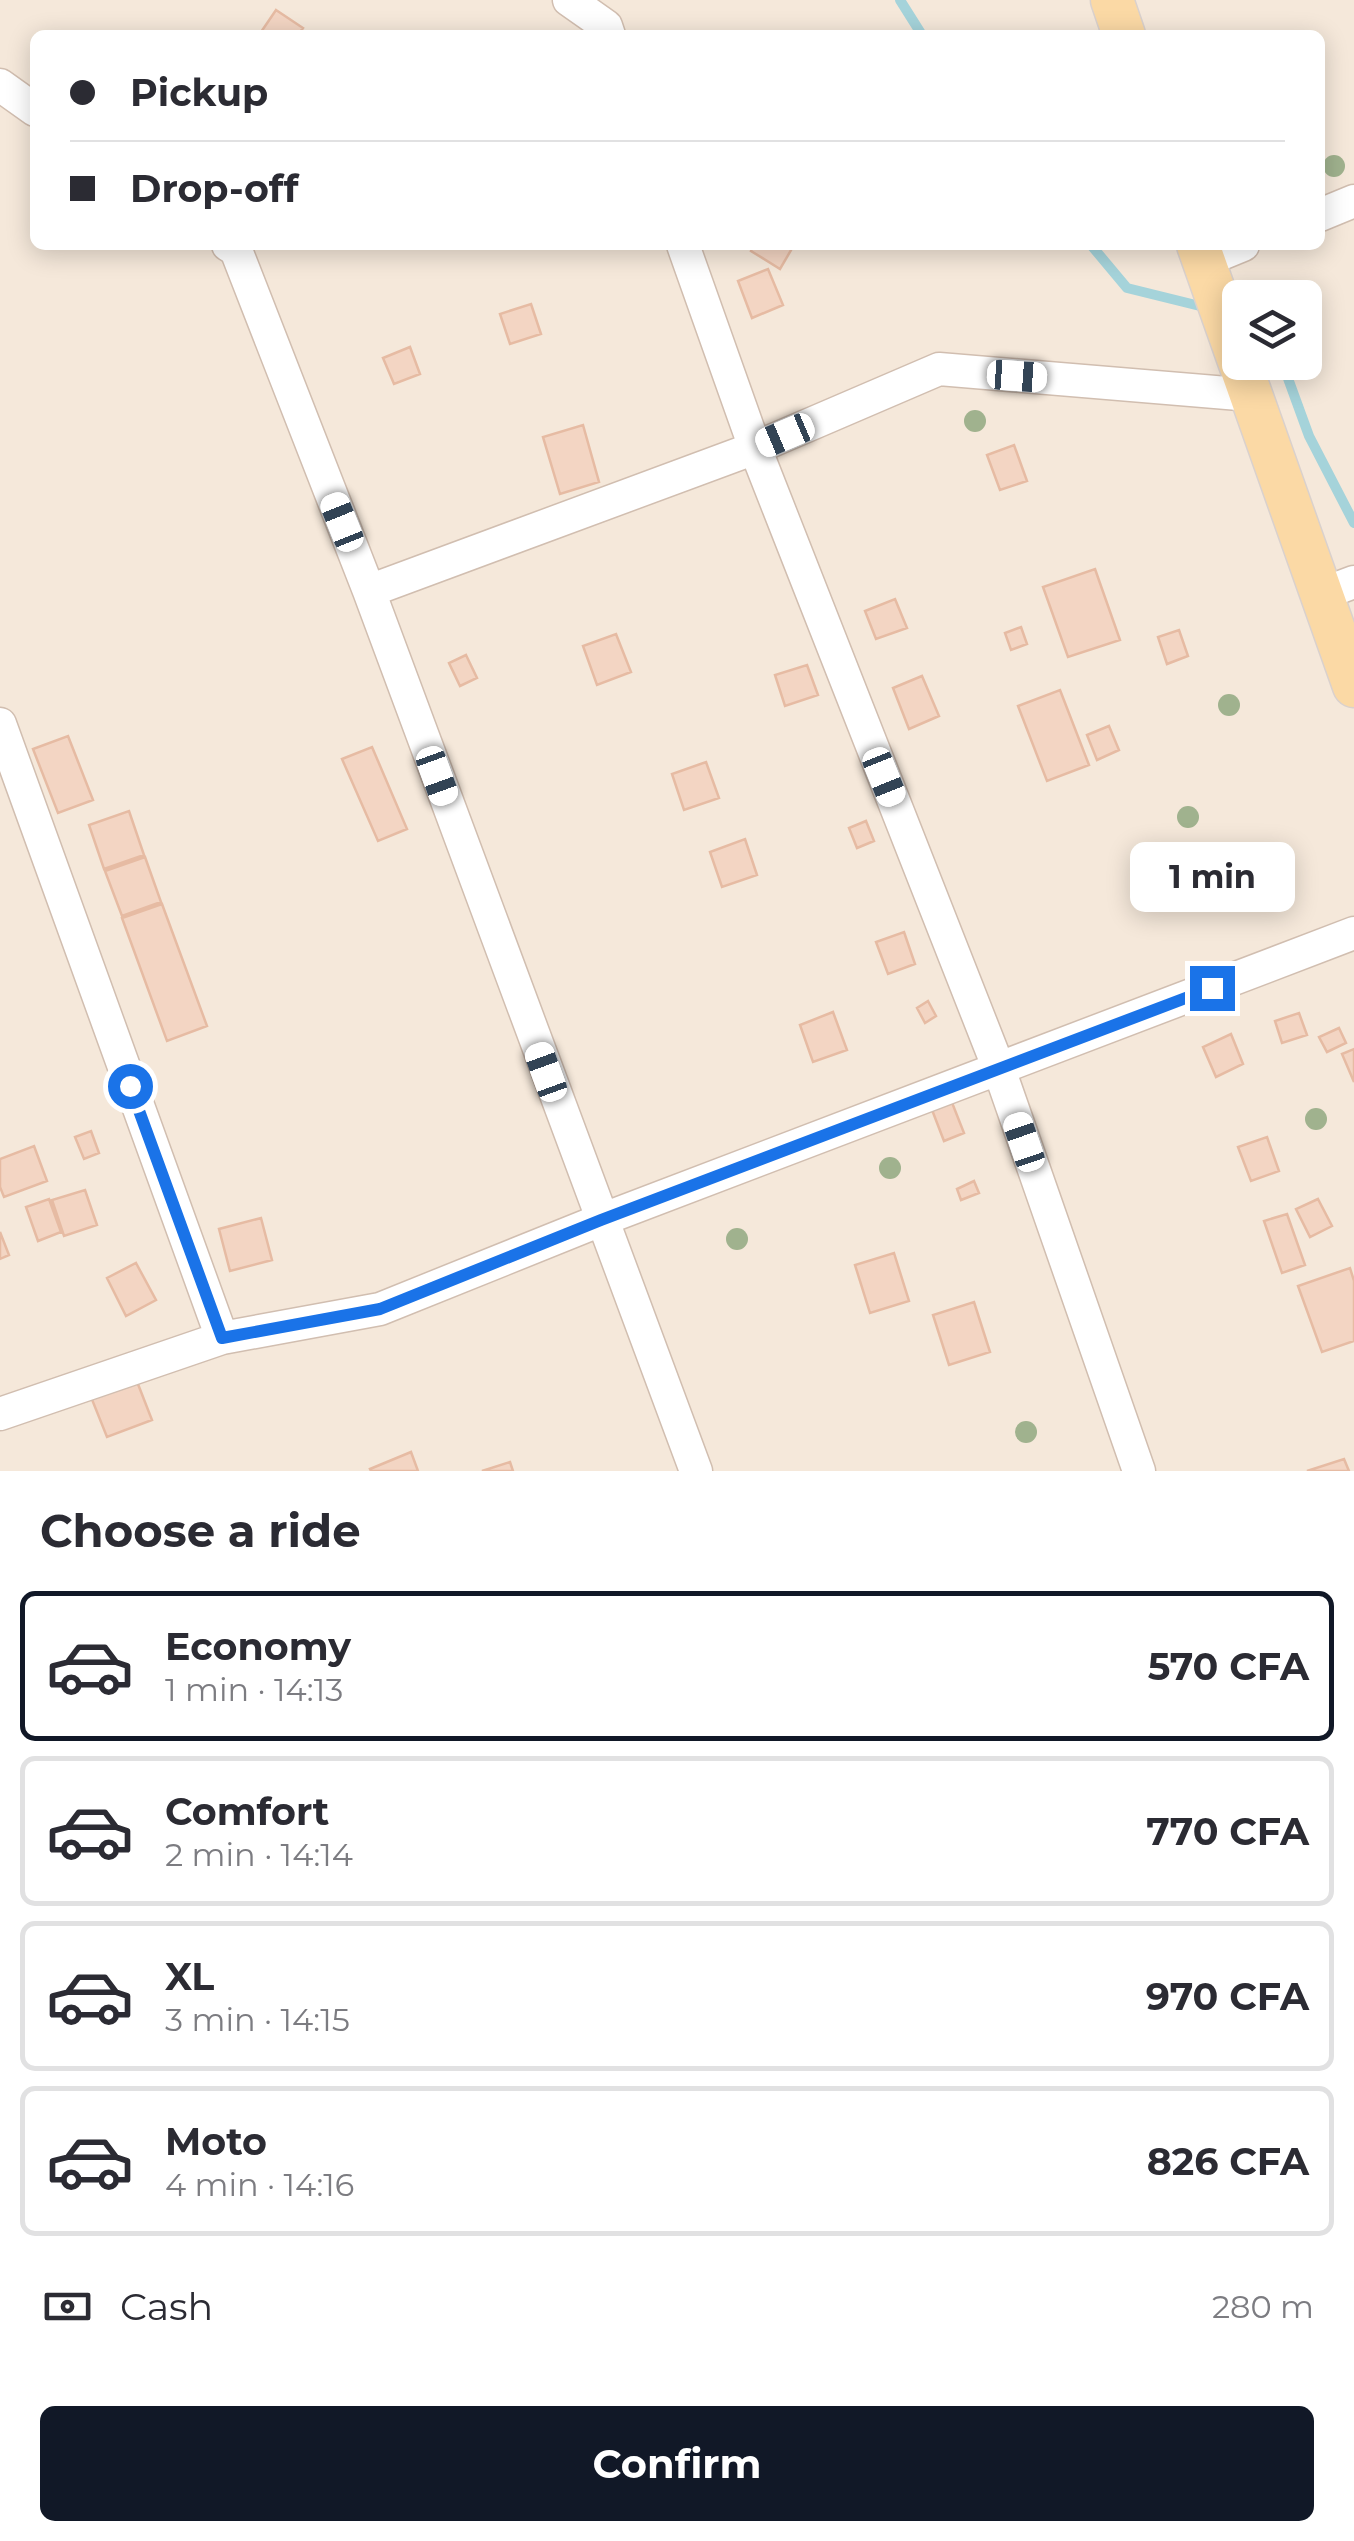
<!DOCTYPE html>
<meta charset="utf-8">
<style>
:root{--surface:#fff;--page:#f7f7f7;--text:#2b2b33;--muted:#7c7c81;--line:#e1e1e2;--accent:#111827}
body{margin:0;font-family:Montserrat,sans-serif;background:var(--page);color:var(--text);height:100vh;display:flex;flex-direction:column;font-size:38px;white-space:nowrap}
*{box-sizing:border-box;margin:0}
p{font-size:32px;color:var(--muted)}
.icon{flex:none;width:55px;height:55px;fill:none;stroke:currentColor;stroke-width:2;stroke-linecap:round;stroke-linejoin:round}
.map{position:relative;height:1471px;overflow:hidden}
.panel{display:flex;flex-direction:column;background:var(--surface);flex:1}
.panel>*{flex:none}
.hud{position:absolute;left:30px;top:30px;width:1295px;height:220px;border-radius:15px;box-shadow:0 5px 25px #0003;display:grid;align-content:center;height:220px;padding:0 40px;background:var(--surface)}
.fabs{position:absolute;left:1222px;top:280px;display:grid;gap:20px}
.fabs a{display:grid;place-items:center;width:100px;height:100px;border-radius:15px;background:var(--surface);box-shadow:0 5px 25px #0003;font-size:50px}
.end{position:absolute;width:45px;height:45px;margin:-22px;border:12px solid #1a73e8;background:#fff;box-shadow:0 0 0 5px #fff}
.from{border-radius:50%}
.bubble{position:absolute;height:70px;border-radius:15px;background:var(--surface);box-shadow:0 5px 25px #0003;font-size:32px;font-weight:700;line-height:70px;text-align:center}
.car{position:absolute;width:30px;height:60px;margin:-30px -15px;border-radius:12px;box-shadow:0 0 8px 2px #0007;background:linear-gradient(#fff 24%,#345 0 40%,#fff 0 76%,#345 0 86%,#fff 0)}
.hud b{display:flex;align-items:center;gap:35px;height:95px;font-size:38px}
.hud b+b{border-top:2px solid var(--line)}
.hud i{width:25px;height:25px;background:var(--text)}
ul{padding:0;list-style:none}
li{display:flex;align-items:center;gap:30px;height:150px;margin:0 20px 15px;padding:0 20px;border:5px solid var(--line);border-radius:15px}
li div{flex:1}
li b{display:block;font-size:38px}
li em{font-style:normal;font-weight:700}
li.selected{border-color:var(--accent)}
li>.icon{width:90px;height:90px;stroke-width:1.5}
h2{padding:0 40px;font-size:45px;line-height:120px}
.pay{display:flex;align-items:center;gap:25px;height:110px;padding:0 40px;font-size:38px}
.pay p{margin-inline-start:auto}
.action{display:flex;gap:20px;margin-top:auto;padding:20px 40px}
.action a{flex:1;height:115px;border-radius:15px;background:var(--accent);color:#fff;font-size:40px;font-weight:700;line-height:115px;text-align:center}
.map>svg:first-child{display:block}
.residential{fill:#f5e8da;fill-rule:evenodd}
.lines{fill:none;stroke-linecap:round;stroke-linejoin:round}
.stream{stroke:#a5d3da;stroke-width:10}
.building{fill:#f3d5c3;stroke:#e6bba3;stroke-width:2.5}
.minor-casing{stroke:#d1beb0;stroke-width:35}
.major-casing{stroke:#dad1cd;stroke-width:45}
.minor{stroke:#fff;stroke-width:32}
.major{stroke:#fbd9a5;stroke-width:42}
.tree{fill:#a0b28e}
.route{stroke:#1a73e8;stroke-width:12}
</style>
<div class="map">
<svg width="1354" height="1471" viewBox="0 0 1354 1471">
<rect width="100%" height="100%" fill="#fdf6ec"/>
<path class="residential" d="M0,0H1354V1471H0ZM35,35H1320V245H35ZM1240,298H1305V362H1240Z"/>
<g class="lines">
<path class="stream" d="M900,0L922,35
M1091,245L1127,288L1208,308
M1282,362L1309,436L1354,523"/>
</g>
<path class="building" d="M276,10L303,28L298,35H259Z
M754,245H794L780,269L751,251Z
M768,269L783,305L752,318L738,281Z
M531,304L541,334L510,344L500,314Z
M410,347L420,374L394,384L383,358Z
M583,425L599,482L560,494L543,437Z
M1014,445L1027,481L1000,490L987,455Z
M1095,569L1120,640L1068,657L1043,587Z
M895,599L907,628L876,639L865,611Z
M1021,627L1027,644L1011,650L1005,633Z
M1179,630L1188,656L1167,664L1158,637Z
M616,634L631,672L597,685L583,646Z
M466,655L477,678L460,686L449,663Z
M807,665L818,695L785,706L775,675Z
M922,676L939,716L909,729L893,688Z
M1060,690L1089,765L1047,781L1018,706Z
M1109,726L1119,750L1097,760L1087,735Z
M68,736L93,800L58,813L33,749Z
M372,747L407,829L378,841L342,759Z
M706,762L719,798L684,810L672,774Z
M129,811L144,855L104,869L89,825Z
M866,821L874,841L857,848L849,828Z
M745,839L757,875L722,887L710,852Z
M145,857L161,902L122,916L105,871Z
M162,904L207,1026L167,1041L122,918Z
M904,932L915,964L888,974L876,942Z
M928,1001L936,1016L925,1023L917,1008Z
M833,1012L847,1050L813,1062L800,1025Z
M1299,1013L1307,1035L1282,1043L1275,1021Z
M1339,1028L1346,1043L1327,1052L1319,1037Z
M1231,1034L1243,1064L1216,1077L1203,1047Z
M1354,1049V1082L1342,1054Z
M949,1095L964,1133L944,1141L929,1102Z
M91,1131L99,1153L84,1159L75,1137Z
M1267,1137L1279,1171L1251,1181L1238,1147Z
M34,1146L47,1181L4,1197L0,1187V1159Z
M974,1181L979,1193L961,1200L957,1189Z
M85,1190L97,1225L64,1236L52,1200Z
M49,1199L61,1232L38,1241L26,1207Z
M1318,1199L1332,1226L1310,1237L1296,1209Z
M1287,1214L1305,1265L1282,1273L1264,1221Z
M261,1218L272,1260L230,1271L219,1229Z
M0,1232L9,1255L0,1259Z
M894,1253L909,1301L870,1313L855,1265Z
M136,1263L156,1300L126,1316L107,1278Z
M1350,1268L1354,1281V1341L1322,1352L1298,1286Z
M974,1302L990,1352L949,1365L933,1315Z
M136,1379L152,1420L107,1437L91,1397Z
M411,1452L418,1471H371L370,1469Z
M1344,1459L1349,1471H1307Z
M510,1462L513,1471H482Z"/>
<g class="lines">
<g class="minor-casing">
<path id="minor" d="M569,0L606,26L609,35
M0,85L35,110
M1320,215L1354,201
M228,245L236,250L369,591L696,1471
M683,245L755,448L999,1069L1139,1471
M1204,261L1243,245
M369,591L755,448L939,369L1251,395
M1322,594L1354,582
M0,724L222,1338
M0,1414L222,1338L380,1309L601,1220L1354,933"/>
</g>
<g class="major-casing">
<path id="major" d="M1112,0L1124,35
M1198,245L1354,686"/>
</g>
<use href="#minor" class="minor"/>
<use href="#major" class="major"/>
</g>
<g class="tree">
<circle cx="1334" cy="166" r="11"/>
<circle cx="975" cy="421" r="11"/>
<circle cx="1229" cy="705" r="11"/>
<circle cx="1188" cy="817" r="11"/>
<circle cx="1316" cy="1119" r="11"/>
<circle cx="890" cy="1168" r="11"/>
<circle cx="737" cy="1239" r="11"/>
<circle cx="1026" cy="1432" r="11"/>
</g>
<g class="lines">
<path class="route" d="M130,1086L222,1338L380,1309L601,1220L1212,988"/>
</g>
</svg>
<div class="fabs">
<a><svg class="icon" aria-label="layers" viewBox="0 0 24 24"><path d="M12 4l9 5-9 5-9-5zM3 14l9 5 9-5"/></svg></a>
</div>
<i class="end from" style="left:130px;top:1086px"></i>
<i class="end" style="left:1212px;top:988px"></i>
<div class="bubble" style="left:1130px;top:842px;width:165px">1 min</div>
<i class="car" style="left:1017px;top:376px;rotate:94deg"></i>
<i class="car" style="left:785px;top:435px;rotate:247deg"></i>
<i class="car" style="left:342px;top:522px;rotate:338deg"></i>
<i class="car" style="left:437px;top:776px;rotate:160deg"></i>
<i class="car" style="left:884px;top:777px;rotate:158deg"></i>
<i class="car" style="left:546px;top:1072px;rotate:340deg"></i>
<i class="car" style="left:1024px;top:1142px;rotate:341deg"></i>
<div class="hud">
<b><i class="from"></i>Pickup</b>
<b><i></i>Drop-off</b>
</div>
</div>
<section class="panel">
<h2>Choose a ride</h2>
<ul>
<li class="selected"><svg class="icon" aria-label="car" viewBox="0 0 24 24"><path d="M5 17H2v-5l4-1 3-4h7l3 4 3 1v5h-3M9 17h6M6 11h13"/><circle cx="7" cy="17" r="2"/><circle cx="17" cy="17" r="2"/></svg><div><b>Economy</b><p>1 min · 14:13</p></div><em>570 CFA</em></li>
<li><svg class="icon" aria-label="car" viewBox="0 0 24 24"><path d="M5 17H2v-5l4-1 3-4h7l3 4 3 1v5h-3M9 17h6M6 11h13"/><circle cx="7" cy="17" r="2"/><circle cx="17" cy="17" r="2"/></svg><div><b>Comfort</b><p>2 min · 14:14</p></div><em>770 CFA</em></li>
<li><svg class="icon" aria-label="car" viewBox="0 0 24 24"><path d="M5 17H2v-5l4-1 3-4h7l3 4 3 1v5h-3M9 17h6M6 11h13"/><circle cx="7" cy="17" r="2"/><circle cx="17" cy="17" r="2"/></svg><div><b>XL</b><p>3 min · 14:15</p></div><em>970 CFA</em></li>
<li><svg class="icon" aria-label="car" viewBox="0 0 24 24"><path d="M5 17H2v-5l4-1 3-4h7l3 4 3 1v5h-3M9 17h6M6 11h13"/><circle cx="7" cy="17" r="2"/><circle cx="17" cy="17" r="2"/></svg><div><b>Moto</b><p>4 min · 14:16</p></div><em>826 CFA</em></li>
</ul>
<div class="pay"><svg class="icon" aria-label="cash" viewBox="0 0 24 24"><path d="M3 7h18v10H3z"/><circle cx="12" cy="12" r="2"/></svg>Cash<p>280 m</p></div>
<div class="action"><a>Confirm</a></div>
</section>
